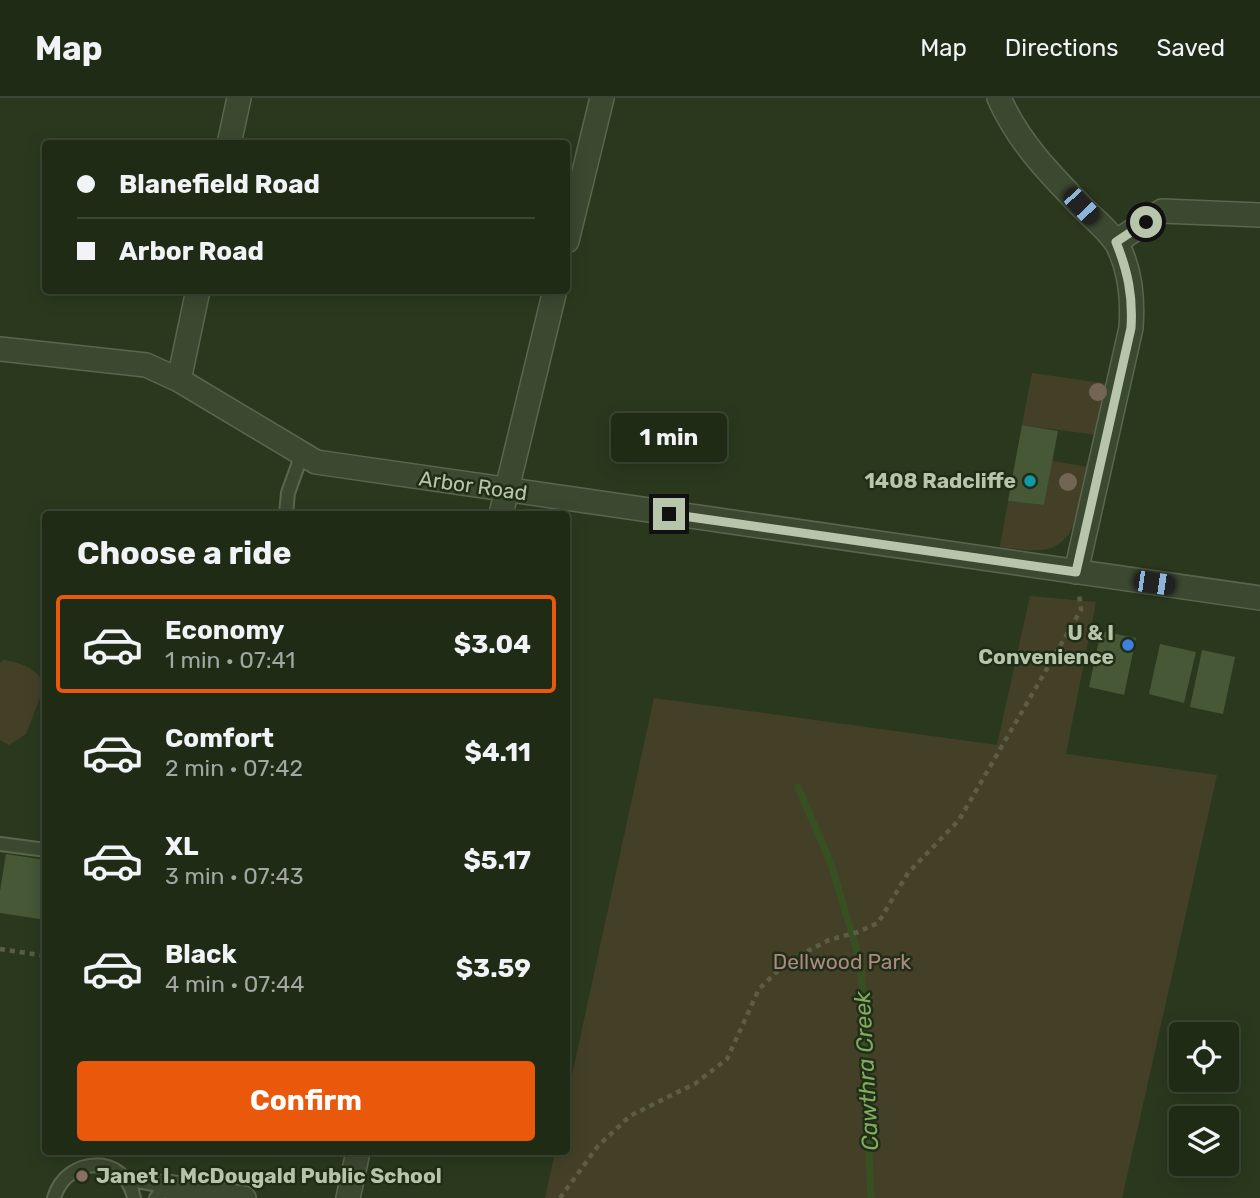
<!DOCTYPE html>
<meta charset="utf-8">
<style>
:root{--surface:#202b16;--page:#2d3723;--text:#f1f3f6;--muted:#a2a7a1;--line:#3d4735;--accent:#ea580c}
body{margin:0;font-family:Rubik,sans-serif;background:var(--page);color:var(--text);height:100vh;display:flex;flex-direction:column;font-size:26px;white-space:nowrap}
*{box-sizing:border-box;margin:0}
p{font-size:23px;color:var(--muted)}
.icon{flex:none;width:38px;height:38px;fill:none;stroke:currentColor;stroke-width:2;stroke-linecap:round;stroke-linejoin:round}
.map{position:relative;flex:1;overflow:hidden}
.details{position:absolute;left:42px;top:413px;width:528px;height:644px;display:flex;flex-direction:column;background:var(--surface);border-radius:7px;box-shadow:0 4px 18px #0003,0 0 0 2px var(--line)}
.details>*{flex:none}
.banner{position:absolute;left:42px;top:42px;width:528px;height:154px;border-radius:7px;box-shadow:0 4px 18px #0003,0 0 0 2px var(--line);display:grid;align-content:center;height:154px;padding:0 35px;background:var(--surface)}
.buttons{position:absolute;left:1169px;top:924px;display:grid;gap:14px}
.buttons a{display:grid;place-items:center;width:70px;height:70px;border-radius:7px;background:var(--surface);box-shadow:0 4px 18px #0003,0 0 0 2px var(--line);font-size:35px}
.end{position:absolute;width:32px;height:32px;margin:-16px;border:9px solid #b7c6ab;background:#111;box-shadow:0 0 0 4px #111}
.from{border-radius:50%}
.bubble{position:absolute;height:49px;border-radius:7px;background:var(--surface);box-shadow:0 4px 18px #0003,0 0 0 2px var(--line);font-size:23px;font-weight:700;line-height:49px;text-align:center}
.car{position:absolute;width:21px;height:42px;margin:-21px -10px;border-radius:9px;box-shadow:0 0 5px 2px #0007;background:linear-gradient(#222 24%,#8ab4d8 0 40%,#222 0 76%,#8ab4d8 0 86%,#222 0)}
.banner b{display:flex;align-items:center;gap:24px;height:66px;font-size:26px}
.banner b+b{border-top:2px solid var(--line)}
.banner i{width:18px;height:18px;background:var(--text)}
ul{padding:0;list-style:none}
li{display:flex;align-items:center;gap:21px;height:98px;margin:0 14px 10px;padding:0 21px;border:4px solid transparent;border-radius:7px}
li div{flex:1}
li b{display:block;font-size:26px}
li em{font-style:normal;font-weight:700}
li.selected{border-color:var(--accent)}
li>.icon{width:63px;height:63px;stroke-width:1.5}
h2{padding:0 35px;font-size:32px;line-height:84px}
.cta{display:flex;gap:14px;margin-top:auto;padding:14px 35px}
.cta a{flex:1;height:80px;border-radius:7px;background:var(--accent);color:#fff;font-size:28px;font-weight:700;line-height:80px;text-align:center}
header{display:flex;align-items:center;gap:42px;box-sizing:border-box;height:98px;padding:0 35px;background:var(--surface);border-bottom:2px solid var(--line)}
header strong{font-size:33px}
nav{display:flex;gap:38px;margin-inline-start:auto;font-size:24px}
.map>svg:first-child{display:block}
.green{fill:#444028}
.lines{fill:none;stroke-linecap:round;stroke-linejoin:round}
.stream{stroke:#375022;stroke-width:7}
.building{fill:#465836}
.lane-casing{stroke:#5a674f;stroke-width:16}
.street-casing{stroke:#5a674f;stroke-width:26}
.path{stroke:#5b5e44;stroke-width:4.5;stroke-dasharray:5 5;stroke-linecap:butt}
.lane{stroke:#3c4931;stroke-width:12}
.street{stroke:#3c4931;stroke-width:23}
.tree{fill:#726554}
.route{stroke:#b7c6ab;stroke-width:9}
.culture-dot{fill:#0f9aa8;stroke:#212e17;stroke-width:2.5}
.shop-dot{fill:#3f7fe0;stroke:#212e17;stroke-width:2.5}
.education-dot{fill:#8d6e63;stroke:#212e17;stroke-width:2.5}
.labels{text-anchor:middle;stroke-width:5;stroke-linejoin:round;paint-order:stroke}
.poi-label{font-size:21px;font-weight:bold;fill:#b7c6ab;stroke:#212e17;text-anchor:end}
.street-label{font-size:21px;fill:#b7c6ab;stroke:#212e17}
.park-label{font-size:21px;fill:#ad8981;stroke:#212e17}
.water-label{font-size:23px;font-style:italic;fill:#82aa60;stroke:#212e17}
</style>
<header>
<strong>Map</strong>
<nav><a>Map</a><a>Directions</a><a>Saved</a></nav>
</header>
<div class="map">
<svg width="1260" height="1100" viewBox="0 0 1260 1100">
<rect width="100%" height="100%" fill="#2a391e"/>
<path class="green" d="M1032,275L1109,286L1097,337L1022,327Z
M1052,363L1089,369C1081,399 1079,451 1039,452C1026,453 1012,450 1000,449L1008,403L1044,407Z
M1030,498L1096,504L1066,656L1217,677L1122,1100H545L555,1054H567V1000L654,600L997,647Z
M4,562C21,565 37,570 45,587L26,636L9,647L0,642V565Z"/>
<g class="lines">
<path class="stream" d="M798,689L831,766L861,866L871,1100"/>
</g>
<path class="building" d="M1022,327L1058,333L1044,407L1008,403Z
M1101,533L1136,540L1124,597L1089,589Z
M1160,546L1196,554L1184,605L1149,596Z
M1202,552L1235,559L1223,616L1190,609Z
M6,756L46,762V822L0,815V793Z"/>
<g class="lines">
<g class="lane-casing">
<path id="lane" d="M286,416L288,395L302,356
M0,746L46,752
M125,1081L165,1088L156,1100
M54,1100C66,1058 125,1055 134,1100"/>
</g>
<g class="street-casing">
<path id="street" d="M999,0C1019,45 1050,76 1084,111C1094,121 1109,133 1117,146C1131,173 1133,201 1131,230L1076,474
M229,46L239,0
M567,143L602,0
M1116,144L1162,113L1260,117
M0,251L146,267L179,282L316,364L1260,500
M179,282L198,192
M501,416L555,192
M165,1088L244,1100
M348,1100L358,1054"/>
</g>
<path class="path" d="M0,851L46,858
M560,1100L598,1048L630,1018L696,985L727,961L759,891L788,863L829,842L858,834L878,825L908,775L959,722L1081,512L1079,496"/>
<use href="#lane" class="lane"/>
<use href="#street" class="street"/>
</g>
<g class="tree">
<circle cx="1098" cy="294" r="9"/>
<circle cx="1068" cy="384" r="9"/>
</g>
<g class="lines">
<path class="route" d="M669,416L1076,474L1131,230C1133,198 1128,174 1116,144L1146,124"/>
</g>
<circle class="culture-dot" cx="1030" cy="383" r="7"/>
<circle class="shop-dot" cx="1128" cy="547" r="7"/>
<circle class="education-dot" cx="82" cy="1078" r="7"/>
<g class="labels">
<g class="poi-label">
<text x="1016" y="390">1408 Radcliffe</text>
<text x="1114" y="542">U &amp; I<tspan x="1114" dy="24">Convenience</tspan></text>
<text x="96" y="1085" text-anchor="start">Janet I. McDougald Public School</text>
</g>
<g class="street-label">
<text transform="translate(473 388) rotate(8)" y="7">Arbor Road</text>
</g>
<g class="park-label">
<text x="842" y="871">Dellwood Park</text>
</g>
<g class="water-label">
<text transform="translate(866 973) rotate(-93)" y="8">Cawthra Creek</text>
</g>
</g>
</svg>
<div class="buttons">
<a><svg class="icon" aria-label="locate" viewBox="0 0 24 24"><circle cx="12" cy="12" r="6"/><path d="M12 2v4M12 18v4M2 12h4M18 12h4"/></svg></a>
<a><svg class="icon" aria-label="layers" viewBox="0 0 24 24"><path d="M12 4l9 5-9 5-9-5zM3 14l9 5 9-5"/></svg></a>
</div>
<i class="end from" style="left:1146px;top:124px"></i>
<i class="end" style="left:669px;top:416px"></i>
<div class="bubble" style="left:611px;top:315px;width:116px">1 min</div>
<i class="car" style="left:1081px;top:108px;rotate:137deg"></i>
<i class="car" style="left:1154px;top:485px;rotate:98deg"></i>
<div class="banner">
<b><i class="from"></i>Blanefield Road</b>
<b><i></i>Arbor Road</b>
</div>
<section class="details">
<h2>Choose a ride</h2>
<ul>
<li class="selected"><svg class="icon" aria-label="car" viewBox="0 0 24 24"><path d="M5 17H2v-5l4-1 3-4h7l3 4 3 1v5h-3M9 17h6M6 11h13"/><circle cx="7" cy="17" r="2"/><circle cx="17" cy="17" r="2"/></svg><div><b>Economy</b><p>1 min · 07:41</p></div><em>$3.04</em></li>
<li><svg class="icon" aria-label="car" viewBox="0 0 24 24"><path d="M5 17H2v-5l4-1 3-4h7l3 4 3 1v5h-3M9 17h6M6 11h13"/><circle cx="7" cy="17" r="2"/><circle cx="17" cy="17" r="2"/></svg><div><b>Comfort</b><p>2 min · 07:42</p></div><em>$4.11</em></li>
<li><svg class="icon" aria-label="car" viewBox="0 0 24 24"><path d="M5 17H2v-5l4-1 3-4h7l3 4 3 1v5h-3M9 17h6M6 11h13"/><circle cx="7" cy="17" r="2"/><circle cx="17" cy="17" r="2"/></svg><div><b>XL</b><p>3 min · 07:43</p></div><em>$5.17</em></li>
<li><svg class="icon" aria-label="car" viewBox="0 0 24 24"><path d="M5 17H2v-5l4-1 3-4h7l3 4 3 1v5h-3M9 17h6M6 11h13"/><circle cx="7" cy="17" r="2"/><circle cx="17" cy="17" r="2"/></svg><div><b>Black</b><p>4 min · 07:44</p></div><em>$3.59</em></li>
</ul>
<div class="cta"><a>Confirm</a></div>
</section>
</div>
